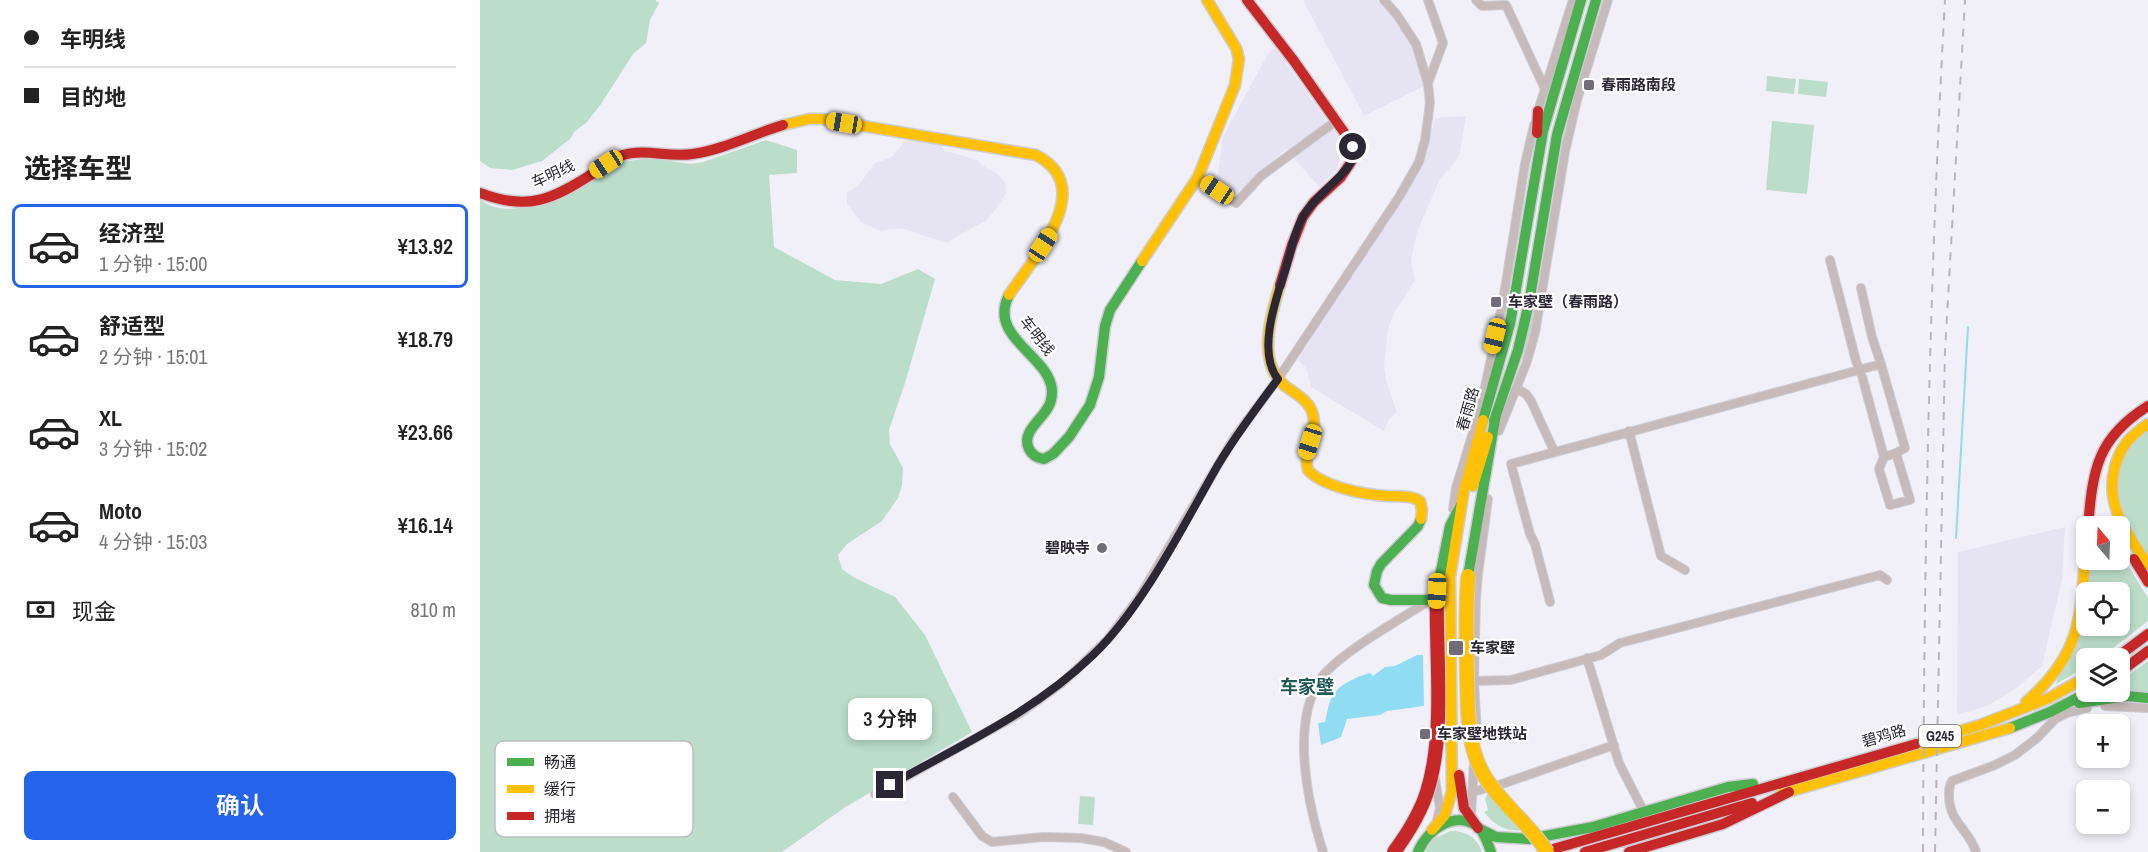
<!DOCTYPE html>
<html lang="zh">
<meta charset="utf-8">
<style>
:root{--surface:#fff;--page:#f6f6f6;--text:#222;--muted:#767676;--line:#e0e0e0;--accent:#2563eb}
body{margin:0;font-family:"Archivo Narrow","Noto Sans SC",sans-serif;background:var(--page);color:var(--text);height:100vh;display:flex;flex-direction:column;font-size:22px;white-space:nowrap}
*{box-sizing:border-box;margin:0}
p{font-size:20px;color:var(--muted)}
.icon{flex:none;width:33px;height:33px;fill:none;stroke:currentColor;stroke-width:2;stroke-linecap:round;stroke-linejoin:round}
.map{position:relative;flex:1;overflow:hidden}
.sheet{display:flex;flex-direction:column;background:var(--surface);width:480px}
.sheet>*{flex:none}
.banner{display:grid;align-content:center;height:132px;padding:0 24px;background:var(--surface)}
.needle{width:39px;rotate:341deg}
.controls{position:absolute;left:1596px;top:516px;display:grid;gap:12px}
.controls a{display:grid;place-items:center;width:54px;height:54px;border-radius:9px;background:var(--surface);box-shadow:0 3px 9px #0003;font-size:30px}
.end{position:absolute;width:27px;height:27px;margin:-14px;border:8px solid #2b2735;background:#fff;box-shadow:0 0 0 3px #fff}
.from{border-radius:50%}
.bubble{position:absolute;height:42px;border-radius:9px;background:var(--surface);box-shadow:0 3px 9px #0003;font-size:20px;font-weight:600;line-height:42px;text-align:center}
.car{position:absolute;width:18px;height:36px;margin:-18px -9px;border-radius:8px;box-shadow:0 0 4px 2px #0007;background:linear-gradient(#f5c518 24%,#345 0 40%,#f5c518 0 76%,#345 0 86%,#f5c518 0)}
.banner b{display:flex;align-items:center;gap:21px;height:57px;font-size:22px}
.banner b+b{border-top:2px solid var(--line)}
.banner i{width:15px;height:15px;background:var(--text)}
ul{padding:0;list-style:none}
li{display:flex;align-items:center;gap:18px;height:84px;margin:0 12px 9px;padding:0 12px;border:3px solid transparent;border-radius:9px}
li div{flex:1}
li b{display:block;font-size:22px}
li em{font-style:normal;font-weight:600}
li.on{border-color:var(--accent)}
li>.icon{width:54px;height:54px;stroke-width:1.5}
h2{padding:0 24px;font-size:27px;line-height:72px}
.pay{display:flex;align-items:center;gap:15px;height:66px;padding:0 24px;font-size:22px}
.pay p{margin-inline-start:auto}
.cta{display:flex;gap:12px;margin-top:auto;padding:12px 24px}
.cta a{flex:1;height:69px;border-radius:9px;background:var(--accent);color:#fff;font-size:24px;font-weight:600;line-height:69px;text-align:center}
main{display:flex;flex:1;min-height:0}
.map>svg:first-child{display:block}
.industrial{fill:#e6e4f3}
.green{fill:#bbddc9;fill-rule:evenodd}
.water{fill:#90dcf3}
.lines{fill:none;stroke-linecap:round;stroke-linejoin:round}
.stream{stroke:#90dcf3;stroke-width:2}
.street-casing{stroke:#cecdd4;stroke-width:10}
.fast-casing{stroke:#cecdd4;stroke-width:13}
.slow-casing{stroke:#cecdd4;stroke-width:13}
.jam-casing{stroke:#cecdd4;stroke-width:13}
.street{stroke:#c6babb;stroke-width:8}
.fast{stroke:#4caf50;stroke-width:10}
.slow{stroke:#ffc107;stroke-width:10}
.jam{stroke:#c62828;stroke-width:10}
.rail{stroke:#bbb4b8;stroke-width:2;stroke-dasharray:8 8;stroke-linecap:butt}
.slow-bridge-casing{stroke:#cecdd4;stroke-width:16;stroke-linecap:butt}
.jam-bridge-casing{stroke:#cecdd4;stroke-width:16;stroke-linecap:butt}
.slow-bridge{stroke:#ffc107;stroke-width:14}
.jam-bridge{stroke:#c62828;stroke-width:14}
.route{stroke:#2b2735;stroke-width:8}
.poi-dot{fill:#706d79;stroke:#fff;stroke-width:2}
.labels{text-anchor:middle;stroke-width:4.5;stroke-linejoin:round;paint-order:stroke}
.shield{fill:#fff;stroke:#6b6872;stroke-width:1.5}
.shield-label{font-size:14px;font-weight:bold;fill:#2b2735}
.poi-label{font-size:15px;font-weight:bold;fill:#2b2735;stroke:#fff;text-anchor:start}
.street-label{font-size:15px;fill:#2b2735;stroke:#fff}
.quarter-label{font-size:18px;font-weight:bold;fill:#205953;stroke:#fff}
.key{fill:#fff;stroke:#bfbec2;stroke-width:1.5}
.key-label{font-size:16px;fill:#2b2735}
</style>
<main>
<section class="sheet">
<div class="banner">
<b><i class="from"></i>车明线</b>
<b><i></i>目的地</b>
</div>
<h2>选择车型</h2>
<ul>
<li class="on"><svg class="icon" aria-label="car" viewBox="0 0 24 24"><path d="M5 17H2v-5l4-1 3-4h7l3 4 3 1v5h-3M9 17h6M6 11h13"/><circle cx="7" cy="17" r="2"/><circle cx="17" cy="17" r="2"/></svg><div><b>经济型</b><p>1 分钟 · 15:00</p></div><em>¥13.92</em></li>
<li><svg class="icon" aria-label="car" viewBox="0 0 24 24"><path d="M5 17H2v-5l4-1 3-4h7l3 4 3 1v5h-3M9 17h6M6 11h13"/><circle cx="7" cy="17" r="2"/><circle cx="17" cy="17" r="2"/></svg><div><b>舒适型</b><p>2 分钟 · 15:01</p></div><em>¥18.79</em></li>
<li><svg class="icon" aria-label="car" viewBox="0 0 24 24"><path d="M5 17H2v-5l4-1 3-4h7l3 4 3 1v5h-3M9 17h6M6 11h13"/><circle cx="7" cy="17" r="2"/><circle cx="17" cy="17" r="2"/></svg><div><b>XL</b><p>3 分钟 · 15:02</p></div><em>¥23.66</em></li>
<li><svg class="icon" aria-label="car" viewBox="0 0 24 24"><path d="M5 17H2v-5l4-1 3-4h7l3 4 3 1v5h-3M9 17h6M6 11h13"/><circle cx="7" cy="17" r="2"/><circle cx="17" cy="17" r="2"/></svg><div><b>Moto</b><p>4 分钟 · 15:03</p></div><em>¥16.14</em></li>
</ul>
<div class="pay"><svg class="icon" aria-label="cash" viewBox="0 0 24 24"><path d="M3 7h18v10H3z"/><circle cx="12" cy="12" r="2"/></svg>现金<p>810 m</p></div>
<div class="cta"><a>确认</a></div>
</section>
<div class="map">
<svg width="1668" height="852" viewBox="0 0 1668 852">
<rect width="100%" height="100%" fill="#f1f0f8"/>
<path class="industrial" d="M823,0H898L915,17L934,49L944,86L884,116Z
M795,48L862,142L857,170L851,174L840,188L806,149L755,195L736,187L743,136L788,54Z
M986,116L980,152L975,162L960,179L937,232L931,261L935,280L913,315L908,329L904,366L907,384L917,412L909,419L904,431L831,387L826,368L818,360L862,287L942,167L955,118Z
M448,140L461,145L464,150L497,160L506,168L517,173L525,182L526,194L513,213L505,221L466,243L424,229H412L401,231L381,222L367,204V192L378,186L395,163L412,157L425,141Z
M1585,527L1582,579L1562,666L1538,687L1507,706L1477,715L1478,552Z"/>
<path class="green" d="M0,0H175L179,3L170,20L166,43L153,54L121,104L107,122L94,132L90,139L62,161L32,170L10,168L0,161Z
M1121,4H1124L1098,91L1054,323L1045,356L1043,355L1054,306L1082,140Z
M1287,76L1316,79L1314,94L1286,91Z
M1319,79L1348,82L1346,97L1318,94Z
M1292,121L1334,125L1327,194L1286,190Z
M286,140L317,150V173L289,175L294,247L355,280L401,284L438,269L455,279L425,383L409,430L410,444L423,468L422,485L418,498L402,521L367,544L358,555L362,569L373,577L415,597L445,635L492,732L364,808L302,852H0V200C19,213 40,209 61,204L142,162L169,158L210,164L223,162Z
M1668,431V562L1636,503L1640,461L1661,435Z
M1640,552L1668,598V621L1620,658H1606V667L1576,684L1608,560H1640ZM1606,592H1640V626H1606Z
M1668,661V693L1640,690V681Z
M1009,791L1044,830C1026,832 1015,826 1004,812L1008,810L1005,799Z
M600,796L615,797L613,825L598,824Z
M971,831C986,831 997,837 1002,852H945L953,839Z"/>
<path class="water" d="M937,655H943L944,706L907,711L900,715L867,719L861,737L841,745L838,723L845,722C847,714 848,704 852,697C859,684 876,677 890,673L893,676L905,667L915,666Z"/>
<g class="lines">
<path class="stream" d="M1476,538L1488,327"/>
<g class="street-casing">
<path id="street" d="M996,0L1002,6L1026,5L1065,89
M948,83L963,43L948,0
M1057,114L1093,0
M718,177L756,203L781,176L856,121
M1350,260L1376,361L1382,376L1404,457
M1381,288L1392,337L1401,364
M1036,388L1046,394L1051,401L1074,451
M1019,431L1046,364L1055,333L1085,152L1097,100L1128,0
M1149,431L1181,556L1205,570
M973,509L976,488L1001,406L1023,301L1045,164L1054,125
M1070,602L1055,544L1050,534L1031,464L1401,364L1425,448L1416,453L1430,500L1410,505L1399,469L1404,457L1416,453
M1107,658L1139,763L1164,812
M994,681L1031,680L1121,655L1140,643L1400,575L1407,580
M1625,706L1668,708
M997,735L994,681L996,598L998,574L1008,499
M955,779L960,808L957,820
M992,792L1022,784L1134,745
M395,794L539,714L582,683L628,639L658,599L754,438L798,379L919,197L939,162L945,140L950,103L948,84L936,44L917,15L904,0
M473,797L502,836L512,842L563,837L600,838L624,842L646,852
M991,816L994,762
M843,852C828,804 811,727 839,681C854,656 923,618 950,600
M1496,852C1489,829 1469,823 1469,795C1469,789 1469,786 1472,781L1515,765L1535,755L1557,738L1575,719L1587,713L1607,708"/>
</g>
<g class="fast-casing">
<path id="fast" d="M529,295C507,338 570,355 572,391C572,397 570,405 567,409C560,421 541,433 549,449C552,455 557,458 564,459L573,454L589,437L610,405L619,377L625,326L630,310L662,261
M1003,420L1030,324L1063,131L1101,0
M1014,421L1038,350L1049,303L1077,135L1116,0
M941,519L938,526L901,564L897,571L894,585L902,598L911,600H951
M988,576L1016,414
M957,591L970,526L981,505
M1599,703L1647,696L1668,698
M1530,728L1570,712L1609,692
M998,828L1016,837L1049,839L1113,827L1248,787L1273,784
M938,852C947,830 975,809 998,827C1005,833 1008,844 1011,852"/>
</g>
<g class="slow-casing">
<path id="slow" d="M303,125L329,119H342L556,155C619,188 553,258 529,295
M662,261L718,177L755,85L759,59L756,48L727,0
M800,285C791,315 776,362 805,386C816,394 830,401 833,415C838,434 822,451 828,470C843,487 886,495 908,496C917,497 926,495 936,499L940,501L942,510L941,519
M1668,424C1651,435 1640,447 1635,467C1624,505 1648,535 1668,565
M993,486L1008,437
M1546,702C1604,652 1601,613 1606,541
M1436,744L1500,725L1569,698L1606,677
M1301,794L1530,728
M952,830L965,815L972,791L970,577L984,490L1003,420"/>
</g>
<g class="jam-casing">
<path id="jam" d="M767,0L814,61L868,138L874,153L871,162L861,177L834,202L823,217L812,245L800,285
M1057,133L1058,111
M0,193C47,211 72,200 112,174C122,167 131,159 143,155C166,148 189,158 212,154C243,150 273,134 303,125
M1608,526C1613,469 1617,438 1668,406
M1654,559L1668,582
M1636,658L1668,634
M1640,672L1668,651
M979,775L984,808L998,828
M1063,852L1436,744
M1105,852L1272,803
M1149,852L1243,824L1309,792"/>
</g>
<use href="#street" class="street"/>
<use href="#fast" class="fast"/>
<use href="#slow" class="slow"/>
<use href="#jam" class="jam"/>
<path class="rail" d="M1443,852C1444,568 1449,284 1465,0
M1455,852L1465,351L1485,0"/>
<g class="slow-bridge-casing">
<path id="slow-bridge" d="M988,576C986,608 986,641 987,673C988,709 986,746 1005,777C1022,805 1050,824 1067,852"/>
</g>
<g class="jam-bridge-casing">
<path id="jam-bridge" d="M914,852C928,833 940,814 947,792C966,732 955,654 957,591"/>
</g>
<use href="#slow-bridge" class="slow-bridge"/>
<use href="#jam-bridge" class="jam-bridge"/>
</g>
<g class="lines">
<path class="route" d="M410,785C481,745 554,712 613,655C663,607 703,526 738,465C756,435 777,407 798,379C776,352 797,296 806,267C811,250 815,230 824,215C835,197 855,184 868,167L872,160L873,147"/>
</g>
<g class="poi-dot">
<rect x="1103" y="79" width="12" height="12" rx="3"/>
<rect x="1010" y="296" width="12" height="12" rx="3"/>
<circle cx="622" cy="548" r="6"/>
<rect x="968" y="640" width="16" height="16" rx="3"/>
<rect x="939" y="728" width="12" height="12" rx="3"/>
</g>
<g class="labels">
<rect class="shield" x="1439" y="725" width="42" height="22" rx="4.5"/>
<g class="shield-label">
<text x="1460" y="741">G245</text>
</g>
<g class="poi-label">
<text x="1121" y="90">春雨路南段</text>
<text x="1028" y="307">车家壁（春雨路）</text>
<text x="610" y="553" text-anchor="end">碧映寺</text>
<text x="990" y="653">车家壁</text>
<text x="957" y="739">车家壁地铁站</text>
</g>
<g class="street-label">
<text transform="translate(73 174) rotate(-25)" y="5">车明线</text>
<text transform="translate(557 336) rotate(52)" y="5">车明线</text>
<text transform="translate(988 409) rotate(-74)" y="5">春雨路</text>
<text transform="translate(1404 736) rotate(-16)" y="5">碧鸡路</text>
</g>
<g class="quarter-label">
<text x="827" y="693">车家壁</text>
</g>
</g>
<rect x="15" y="741" width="198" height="96" rx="9" class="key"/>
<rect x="27" y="758" width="27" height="8" fill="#4caf50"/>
<rect x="27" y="785" width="27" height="8" fill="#ffc107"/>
<rect x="27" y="812" width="27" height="8" fill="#c62828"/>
<g class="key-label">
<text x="64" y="768">畅通</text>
<text x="64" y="795">缓行</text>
<text x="64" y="822">拥堵</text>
</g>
</svg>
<div class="controls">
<a><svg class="needle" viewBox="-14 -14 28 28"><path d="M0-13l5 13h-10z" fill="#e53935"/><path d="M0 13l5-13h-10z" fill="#767676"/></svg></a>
<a><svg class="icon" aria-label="locate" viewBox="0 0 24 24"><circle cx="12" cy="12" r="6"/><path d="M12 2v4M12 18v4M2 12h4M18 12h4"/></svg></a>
<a><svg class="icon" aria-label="layers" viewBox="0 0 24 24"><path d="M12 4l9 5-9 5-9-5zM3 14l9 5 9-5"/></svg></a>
<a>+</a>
<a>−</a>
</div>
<i class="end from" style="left:873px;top:147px"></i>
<i class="end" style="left:410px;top:785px"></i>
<div class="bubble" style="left:368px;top:698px;width:84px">3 分钟</div>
<i class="car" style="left:364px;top:123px;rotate:280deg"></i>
<i class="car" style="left:126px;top:164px;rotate:237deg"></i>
<i class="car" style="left:737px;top:190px;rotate:304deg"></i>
<i class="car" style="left:563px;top:245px;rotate:33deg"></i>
<i class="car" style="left:1015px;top:336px;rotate:194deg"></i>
<i class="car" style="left:830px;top:442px;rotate:197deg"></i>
<i class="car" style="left:957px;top:591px;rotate:182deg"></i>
</div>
</main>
